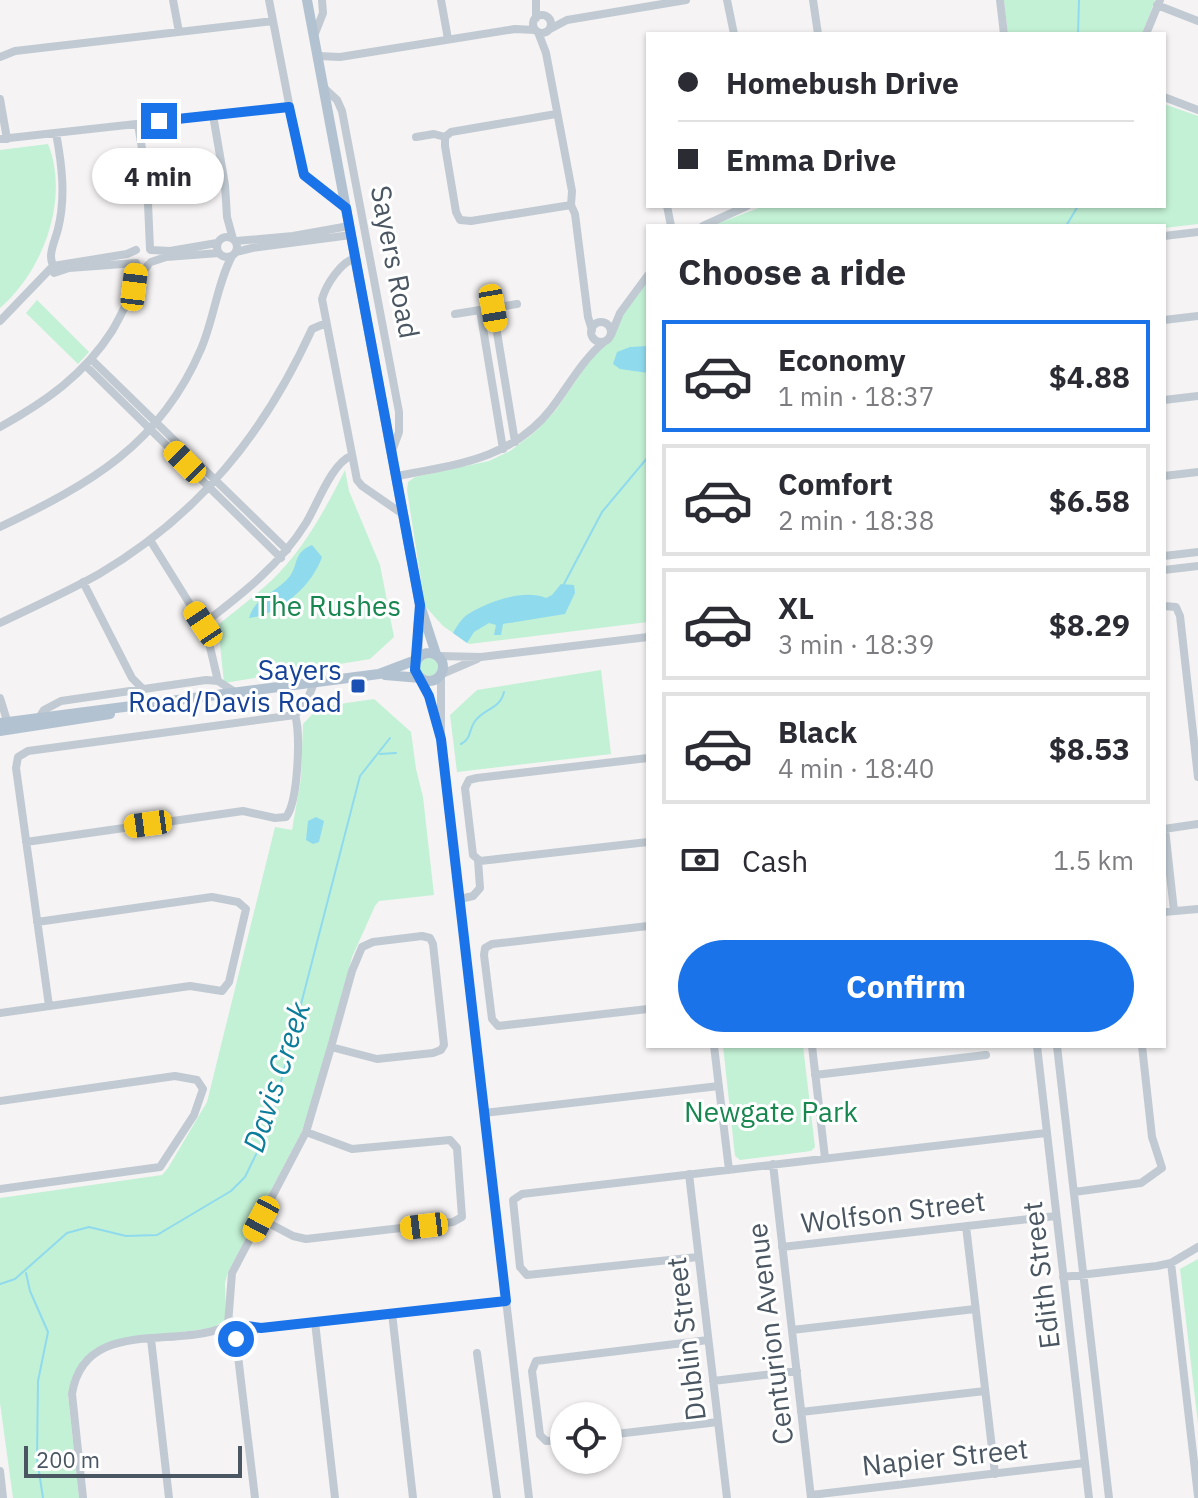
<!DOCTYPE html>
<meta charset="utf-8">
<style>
:root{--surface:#fff;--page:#f2f2f3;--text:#2b2b33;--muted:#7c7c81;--line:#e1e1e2;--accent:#1a73e8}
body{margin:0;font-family:"IBM Plex Sans",sans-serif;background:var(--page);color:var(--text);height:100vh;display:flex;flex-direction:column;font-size:30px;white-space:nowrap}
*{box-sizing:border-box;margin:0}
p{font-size:26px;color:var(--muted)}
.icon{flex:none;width:44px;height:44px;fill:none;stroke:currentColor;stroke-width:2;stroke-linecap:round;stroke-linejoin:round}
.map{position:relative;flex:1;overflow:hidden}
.side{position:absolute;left:646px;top:224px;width:520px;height:824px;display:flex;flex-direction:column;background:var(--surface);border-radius:0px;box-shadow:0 2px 6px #0004}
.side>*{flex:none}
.top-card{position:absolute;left:646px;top:32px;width:520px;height:176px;border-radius:0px;box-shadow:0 2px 6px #0004;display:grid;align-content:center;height:176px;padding:0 32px;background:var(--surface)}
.buttons{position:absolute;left:550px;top:1402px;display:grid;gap:16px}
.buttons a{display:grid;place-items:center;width:72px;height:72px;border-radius:50%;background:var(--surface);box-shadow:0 2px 6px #0004;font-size:40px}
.scale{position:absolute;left:24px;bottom:20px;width:218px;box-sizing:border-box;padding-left:8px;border:4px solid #4a5661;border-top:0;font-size:22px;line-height:28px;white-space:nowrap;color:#4a5661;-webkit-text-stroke:6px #fff;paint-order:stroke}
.end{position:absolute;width:36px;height:36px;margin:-18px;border:10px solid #1a73e8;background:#fff;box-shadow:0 0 0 4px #fff}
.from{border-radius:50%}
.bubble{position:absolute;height:56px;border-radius:28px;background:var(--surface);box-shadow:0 2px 6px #0004;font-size:26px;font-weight:700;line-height:56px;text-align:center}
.car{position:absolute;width:24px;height:48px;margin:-24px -12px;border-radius:10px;box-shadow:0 0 6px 2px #0007;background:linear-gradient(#f5c518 24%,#345 0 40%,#f5c518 0 76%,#345 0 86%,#f5c518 0)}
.top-card b{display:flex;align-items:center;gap:28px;height:76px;font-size:30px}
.top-card b+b{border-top:2px solid var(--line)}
.top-card i{width:20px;height:20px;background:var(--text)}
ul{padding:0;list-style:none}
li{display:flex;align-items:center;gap:24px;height:112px;margin:0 16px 12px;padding:0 16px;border:4px solid var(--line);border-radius:0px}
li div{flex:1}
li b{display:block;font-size:30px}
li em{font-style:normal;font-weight:700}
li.active{border-color:var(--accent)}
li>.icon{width:72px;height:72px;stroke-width:1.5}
h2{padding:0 32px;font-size:36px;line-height:96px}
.pay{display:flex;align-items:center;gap:20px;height:88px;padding:0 32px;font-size:30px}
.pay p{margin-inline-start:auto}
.cta{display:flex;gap:16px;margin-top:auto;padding:16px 32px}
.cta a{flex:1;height:92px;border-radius:48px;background:var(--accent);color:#fff;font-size:32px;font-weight:700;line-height:92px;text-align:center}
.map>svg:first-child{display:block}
.green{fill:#c3f1d5}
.water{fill:#90daee}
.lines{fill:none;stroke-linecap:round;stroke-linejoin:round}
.stream{stroke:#90daee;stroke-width:2}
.minor{stroke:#c1cad2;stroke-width:8}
.major{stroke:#b3c2d1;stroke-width:10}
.route{stroke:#1a73e8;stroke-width:10}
.transit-dot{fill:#1a4fb4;stroke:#fff;stroke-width:3}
.labels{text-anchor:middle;stroke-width:6;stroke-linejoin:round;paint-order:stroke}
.street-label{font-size:28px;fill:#4a5661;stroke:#fff}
.park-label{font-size:28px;fill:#17864f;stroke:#fff}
.transit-label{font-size:28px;fill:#164399;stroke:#fff;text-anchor:end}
.water-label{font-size:30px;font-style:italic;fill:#0c7c9b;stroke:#fff}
</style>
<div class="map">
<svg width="1198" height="1498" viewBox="0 0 1198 1498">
<rect width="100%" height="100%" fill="#f5f3f3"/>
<path class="green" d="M1004,0H1155L1142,34H1008Z
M1164,104L1198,116V224L1164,228V226H711L764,206H1164Z
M48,144C70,199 43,271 0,308V150Z
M648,281V622L469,644L443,626L425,606L407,490L408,482L415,477L489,461L510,451L534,433L556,410L597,350L612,339L617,322Z
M37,300L89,352L78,364L26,313Z
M345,470L349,491L380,565L394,637L370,659L224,683L218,625C236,610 255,596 272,580C304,549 325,510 345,470Z
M420 667a9 9 0 1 1 18 0a9 9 0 1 1-18 0Z
M601,670L611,754L457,772L450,715L477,690Z
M374,699L411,732L416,769L423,797L434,895L379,901L375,906L352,957L314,1096L301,1133L228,1272L225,1283L226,1320L212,1328L111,1341L93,1350L82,1360L72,1378L68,1395L79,1498H13L0,1403V1198L162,1175L168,1168L207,1102L275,827L292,830L301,778L303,724L319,707Z
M723,1046H803L815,1147L811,1151L740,1160L735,1156Z
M1198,1259V1424L1180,1269Z"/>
<path class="water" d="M648,346V373L620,369L613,364L617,352L630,347Z
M312,545L322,557C312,586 279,615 249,618C255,596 277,593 290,576C299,563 293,553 312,545Z
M561,584L574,585L575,593L565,614L503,624L501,635H494L496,625L489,623L474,632L467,643L453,633C457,626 462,617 470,613C490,601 524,589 546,598L552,595Z
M316,817L324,821L319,842L313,844L306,840L308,821Z"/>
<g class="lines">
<path class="stream" d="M1078,34L1079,0
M1066,226L1078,206
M564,584L602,512L648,457
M461,744C472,738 468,731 475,721C485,708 500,709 504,692
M380,754L396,753
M26,1273L30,1291L48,1332L38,1381L37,1459L43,1498
M0,1284L15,1279L67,1233L89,1227L126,1236L157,1235L231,1191L245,1177L263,1140L276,1101L360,776L390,738"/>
<path class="minor" d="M173,0L179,32
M269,0L302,171L308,179L346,208
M441,0L448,39
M727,0L734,34
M813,0L818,34
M1000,0L1004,34
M1157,5L1198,21
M533 24a9 9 0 1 1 18 0a9 9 0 1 1-18 0Z
M536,18V0
M550,29L567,20L686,0
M538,32L546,53L572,191L571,205L575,214L588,317L592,330
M1146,34L1160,0
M314,36L323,13L322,0
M318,56L340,57L515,29L535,30
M0,57L15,51L273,21
M324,88L337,100L342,111L399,412V432L392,451
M1164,97L1198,110
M0,99L7,139
M556,114L451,132L445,137V146L456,212L460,220L471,221L571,205
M213,115L225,185L227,217L233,239
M138,124L147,180L150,249
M56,133C62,165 66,197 58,229C54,245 45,258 57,271
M416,137L434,134L445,137
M0,139L289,107
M667,206L671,226
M703,226L747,206
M1164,236L1198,232
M217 247a10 10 0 1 1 20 0a10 10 0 1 1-20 0Z
M236,241L293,236L349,226
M151,250L170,251L217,243
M236,252L252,248L351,235
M356,258C341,261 326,285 322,299L357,480L362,486L404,515
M151,262L166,257L219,253
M54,273L69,268L136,263
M493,308L515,442
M480,310L503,449
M455,314L517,304
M1164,320L1198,316
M0,321L53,266L127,254L136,250
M591 332a10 10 0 1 1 20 0a10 10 0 1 1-20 0Z
M611,335L620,313L648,275
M92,360L287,550
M86,366L281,558
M1164,400L1198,396
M0,427C45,402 84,375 112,331C125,310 133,285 148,265
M397,476C455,465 512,459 551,409C568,387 582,360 604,342
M1164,476L1198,472
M0,527C90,484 160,445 201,349C214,319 217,284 232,256
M150,540L206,630L218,681
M1164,556L1198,552
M1164,570L1198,566
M83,582L132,678L144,690
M1164,606L1176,607L1180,616L1198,777
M0,623C33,607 67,592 99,574C199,515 264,434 312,329L326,323
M203,624C242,594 280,565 306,523C317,505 332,463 351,456
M439,656L481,657L648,637
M442,674L477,659
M441,675V739L529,1498
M423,680L438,726
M0,698L8,724
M37,721L44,710L61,701L206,680L218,681L235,692
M648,758L477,778L469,780L465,788L473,855L480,861L648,842
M1164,829L1198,824
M1165,829L1174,911
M26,842L243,811L275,818L286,817C298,802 301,733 295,715
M460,899L473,896L480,888L478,860
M1164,912L1198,909
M648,926L492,944L485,948L484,955L492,1019L498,1026L648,1009
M49,1006L16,768L18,757L28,751L295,715L305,705L315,681
M0,1013L190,986L222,991L229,982L246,909L238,902L212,897L37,922
M714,1046L729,1170
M812,1046L825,1158
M1037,1046L1089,1498
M1057,1046L1109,1498
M815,1075L986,1055
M0,1101L175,1076L197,1080L203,1089L194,1115L160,1167L0,1189
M484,1113L719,1086
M773,1164L811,1498
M689,1174L727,1498
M1074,1192L1141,1183L1162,1168L1152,1137L1142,1046
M261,1219L293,1236L306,1239L453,1222L462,1217L457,1148L450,1140L352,1149L306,1132
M966,1226L995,1474
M782,1247L1056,1216
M698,1257L527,1275L520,1267L513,1200L522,1194L1046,1133
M1171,1263L1198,1496
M1063,1277L1157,1266L1171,1263L1198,1247
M392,1313L413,1498
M225 1330a9 9 0 1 1 18 0a9 9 0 1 1-18 0Z
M315,1322L335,1498
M228,1324L232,1273L306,1132L331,1047L377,1059L433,1053L441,1050L444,1045L433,944L430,938L422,936L373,942L362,947L352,971L331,1047
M792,1330L975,1309
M242,1334L261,1328L506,1301
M231,1338L238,1356L255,1498
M151,1339L169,1498
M477,1353L497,1498
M713,1381L797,1371
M801,1412L985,1391
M608,1435L718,1422
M564,1440L546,1441L540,1435L532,1371L536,1361L708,1340
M0,1471L3,1498
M811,1495L1085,1463
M83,1498L72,1394C83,1324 159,1344 209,1332C215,1331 221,1328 227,1326"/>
<path class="major" d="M307,0L420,605L436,654
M415 667a14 14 0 1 1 28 0a14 14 0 1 1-28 0Z
M417,659L419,619
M385,675L421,678
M0,723L379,674L416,660
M0,731L110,714"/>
</g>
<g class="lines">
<path class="route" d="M159,121L289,107L304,175L346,208L420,605L415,670L429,696L441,739L506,1301L261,1328L241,1325L242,1334L236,1339"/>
</g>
<rect class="transit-dot" x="350" y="678" width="16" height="16" rx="4"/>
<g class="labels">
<g class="street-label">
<text transform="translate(395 262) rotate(79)" y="10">Sayers Road</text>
<text transform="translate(893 1212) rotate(-7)" y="10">Wolfson Street</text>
<text transform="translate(1041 1275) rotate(-97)" y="10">Edith Street</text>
<text transform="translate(770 1334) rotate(-97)" y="10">Centurion Avenue</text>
<text transform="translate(686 1339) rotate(-97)" y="10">Dublin Street</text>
<text transform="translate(945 1457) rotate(-6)" y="10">Napier Street</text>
</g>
<g class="park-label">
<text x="328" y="616">The Rushes</text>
<text x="771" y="1122">Newgate Park</text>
</g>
<g class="transit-label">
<text x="342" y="680">Sayers<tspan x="342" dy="32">Road/Davis Road</tspan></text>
</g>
<g class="water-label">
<text transform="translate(277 1077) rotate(-72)" y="10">Davis Creek</text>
</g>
</g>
</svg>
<div class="buttons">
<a><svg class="icon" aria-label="locate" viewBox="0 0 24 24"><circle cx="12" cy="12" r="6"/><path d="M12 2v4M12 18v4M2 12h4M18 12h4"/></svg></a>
</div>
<div class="scale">200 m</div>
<i class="end from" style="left:236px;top:1339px"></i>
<i class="end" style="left:159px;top:121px"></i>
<div class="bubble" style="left:92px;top:148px;width:132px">4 min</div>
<i class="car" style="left:134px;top:287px;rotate:7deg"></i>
<i class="car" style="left:493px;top:308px;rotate:170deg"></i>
<i class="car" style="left:185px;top:462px;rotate:315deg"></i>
<i class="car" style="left:203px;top:624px;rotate:326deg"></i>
<i class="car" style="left:148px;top:824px;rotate:262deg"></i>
<i class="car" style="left:261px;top:1219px;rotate:208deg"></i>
<i class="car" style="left:424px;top:1226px;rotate:263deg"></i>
<div class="top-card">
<b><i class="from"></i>Homebush Drive</b>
<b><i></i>Emma Drive</b>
</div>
<section class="side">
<h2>Choose a ride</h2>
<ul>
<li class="active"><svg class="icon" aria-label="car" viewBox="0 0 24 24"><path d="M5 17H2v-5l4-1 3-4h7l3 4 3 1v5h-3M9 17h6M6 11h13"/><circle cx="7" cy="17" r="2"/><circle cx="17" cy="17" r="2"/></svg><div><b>Economy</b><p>1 min · 18:37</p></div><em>$4.88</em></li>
<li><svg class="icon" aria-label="car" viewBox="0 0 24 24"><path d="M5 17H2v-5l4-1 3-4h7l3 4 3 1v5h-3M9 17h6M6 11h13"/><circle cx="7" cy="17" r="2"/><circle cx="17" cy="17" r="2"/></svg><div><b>Comfort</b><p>2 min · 18:38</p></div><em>$6.58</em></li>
<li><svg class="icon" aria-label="car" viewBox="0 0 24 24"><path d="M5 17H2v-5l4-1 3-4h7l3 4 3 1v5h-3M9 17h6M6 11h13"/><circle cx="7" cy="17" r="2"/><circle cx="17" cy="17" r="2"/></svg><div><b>XL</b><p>3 min · 18:39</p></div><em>$8.29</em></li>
<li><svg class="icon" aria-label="car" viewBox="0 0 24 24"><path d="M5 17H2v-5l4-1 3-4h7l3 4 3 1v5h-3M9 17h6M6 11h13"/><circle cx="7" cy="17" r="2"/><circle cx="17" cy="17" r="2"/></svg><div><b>Black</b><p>4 min · 18:40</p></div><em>$8.53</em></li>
</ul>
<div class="pay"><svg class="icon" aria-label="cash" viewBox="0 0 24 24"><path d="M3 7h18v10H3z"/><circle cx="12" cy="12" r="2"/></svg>Cash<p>1.5 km</p></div>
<div class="cta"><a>Confirm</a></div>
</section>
</div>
